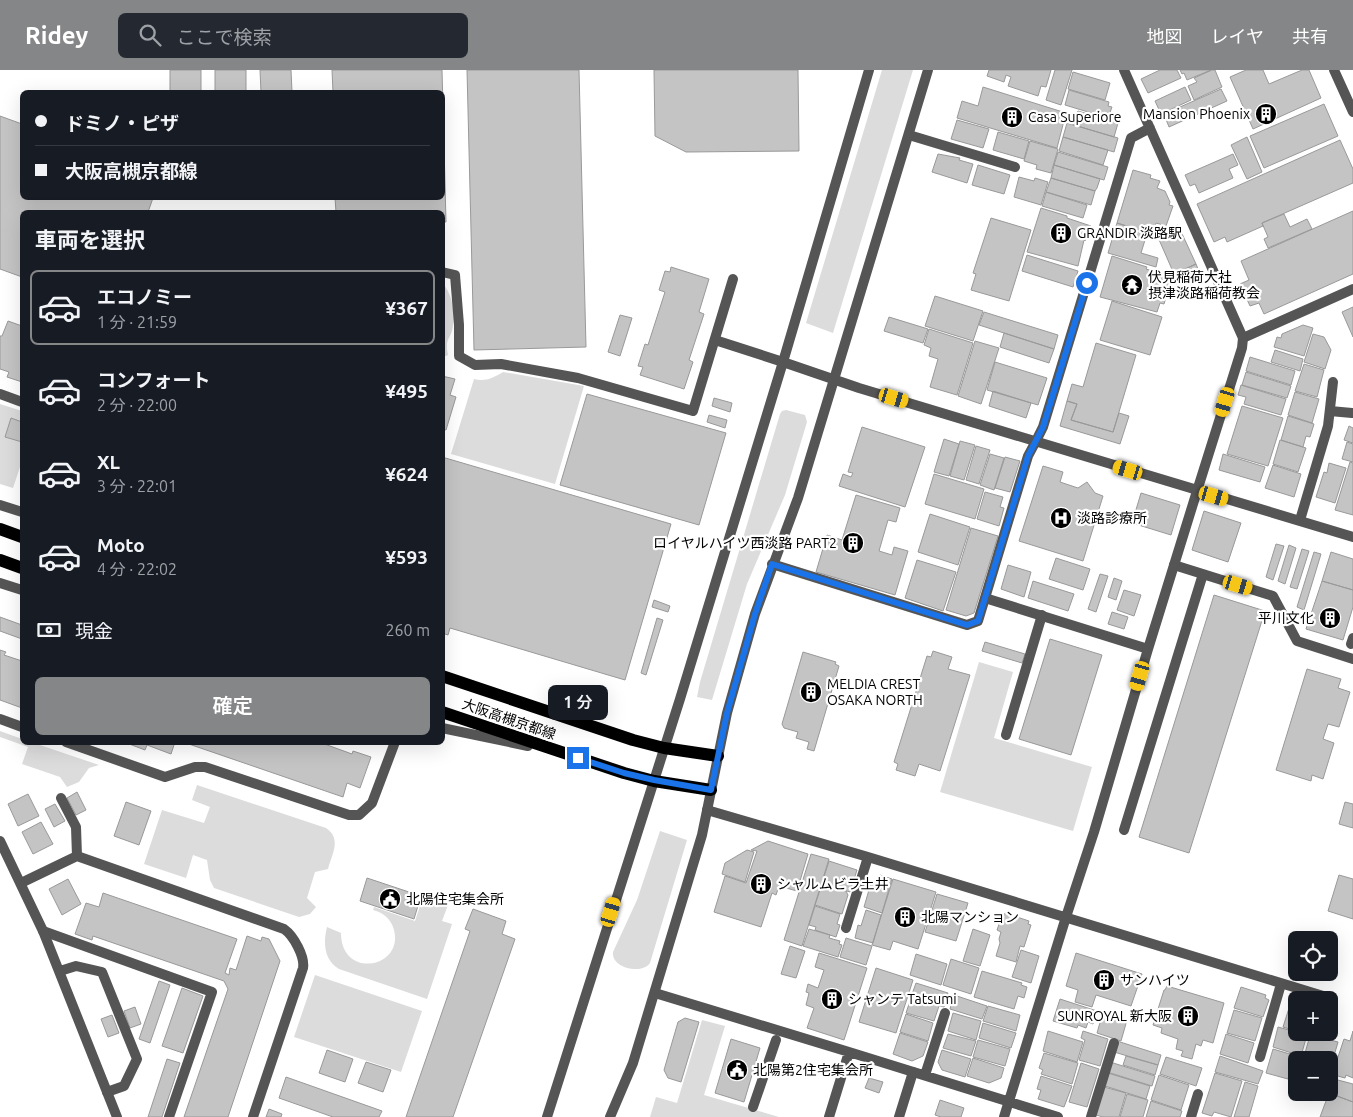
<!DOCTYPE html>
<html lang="ja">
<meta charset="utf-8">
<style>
:root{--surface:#171b24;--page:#242831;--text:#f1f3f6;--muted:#9ea1a6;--line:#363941;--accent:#858687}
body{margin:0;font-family:Ubuntu,"Noto Sans JP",sans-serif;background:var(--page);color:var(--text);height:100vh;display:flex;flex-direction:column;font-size:19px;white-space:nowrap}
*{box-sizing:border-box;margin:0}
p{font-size:16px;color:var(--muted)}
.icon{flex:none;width:28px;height:28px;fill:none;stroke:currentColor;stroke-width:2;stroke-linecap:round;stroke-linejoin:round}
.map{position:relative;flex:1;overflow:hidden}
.panel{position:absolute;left:20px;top:140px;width:425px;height:535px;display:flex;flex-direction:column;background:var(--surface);border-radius:8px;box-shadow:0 5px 20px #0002}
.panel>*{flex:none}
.hud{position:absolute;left:20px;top:20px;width:425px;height:110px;border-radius:8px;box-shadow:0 5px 20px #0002;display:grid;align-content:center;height:110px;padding:0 15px;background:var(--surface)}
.buttons{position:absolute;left:1288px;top:861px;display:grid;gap:10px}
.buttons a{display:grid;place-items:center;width:50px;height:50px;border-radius:8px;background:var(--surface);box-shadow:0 5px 20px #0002;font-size:25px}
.end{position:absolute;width:22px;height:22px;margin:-11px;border:6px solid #1a73e8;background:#fff;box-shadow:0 0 0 2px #fff}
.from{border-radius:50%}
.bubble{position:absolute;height:35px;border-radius:8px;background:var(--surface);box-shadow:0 5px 20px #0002;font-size:16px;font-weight:600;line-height:35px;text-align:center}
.car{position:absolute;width:15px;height:30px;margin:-15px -8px;border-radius:6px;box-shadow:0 0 4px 1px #0007;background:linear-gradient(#f5c518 24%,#345 0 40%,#f5c518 0 76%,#345 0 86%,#f5c518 0)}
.hud b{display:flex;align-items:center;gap:18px;height:48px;font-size:19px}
.hud b+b{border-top:1px solid var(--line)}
.hud i{width:12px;height:12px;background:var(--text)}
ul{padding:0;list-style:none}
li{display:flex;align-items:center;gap:15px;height:75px;margin:0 10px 8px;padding:0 5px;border:2px solid transparent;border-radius:8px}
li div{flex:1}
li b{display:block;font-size:19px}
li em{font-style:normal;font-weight:600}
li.active{border-color:var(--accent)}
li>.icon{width:45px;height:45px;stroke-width:1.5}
h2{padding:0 15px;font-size:22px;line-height:60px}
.pay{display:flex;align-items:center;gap:12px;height:55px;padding:0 15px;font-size:19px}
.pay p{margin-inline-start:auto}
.primary-button{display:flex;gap:10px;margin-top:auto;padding:10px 15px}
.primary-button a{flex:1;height:58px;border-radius:8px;background:var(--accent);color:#fff;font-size:20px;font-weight:600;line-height:58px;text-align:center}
header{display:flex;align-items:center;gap:30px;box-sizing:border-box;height:70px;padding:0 25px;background:var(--accent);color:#fff}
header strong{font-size:24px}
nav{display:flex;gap:28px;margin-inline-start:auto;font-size:18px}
.search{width:350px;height:45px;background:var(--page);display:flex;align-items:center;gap:12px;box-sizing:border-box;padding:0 18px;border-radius:8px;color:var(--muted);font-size:19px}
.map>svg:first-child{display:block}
.green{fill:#dcdcdc}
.building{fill:#c4c4c4;stroke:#999}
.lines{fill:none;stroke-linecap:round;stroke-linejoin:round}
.service{stroke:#555;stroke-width:10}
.minor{stroke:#555;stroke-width:10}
.tertiary{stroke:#555;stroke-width:10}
.primary{stroke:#000;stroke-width:12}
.route{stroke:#1a73e8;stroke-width:6}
.labels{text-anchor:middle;stroke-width:4.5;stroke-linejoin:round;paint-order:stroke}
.poi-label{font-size:14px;fill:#000;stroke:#fff;text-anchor:start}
.street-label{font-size:14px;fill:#000;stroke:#fff}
</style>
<header>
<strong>Ridey</strong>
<div class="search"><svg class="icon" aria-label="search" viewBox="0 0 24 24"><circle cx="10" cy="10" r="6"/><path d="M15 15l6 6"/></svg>ここで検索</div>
<nav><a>地図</a><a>レイヤ</a><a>共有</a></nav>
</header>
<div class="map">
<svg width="1353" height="1047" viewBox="0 0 1353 1047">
<rect width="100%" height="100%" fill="#fff"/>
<path class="green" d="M882,0H913L833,263L806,253Z
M443,214C452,224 455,241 453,255C452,269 444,267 448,285L443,287Z
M503,302L584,316L555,414L451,384L474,309C485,312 493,308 503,302Z
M0,334L22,341V391L13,418L0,414Z
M786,340L805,345L807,352L785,425L747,514L712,630L697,627L700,612L780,344L782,341Z
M979,592L1013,602L994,668L1092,697L1073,761L940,722Z
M0,661L22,669V672L34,673L99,695L89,698L79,712L67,717L60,707L22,694L28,677L0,667Z
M197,715L326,758C342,769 332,784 328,799L315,802L307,828L316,837L310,844L299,847L214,818L210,810L207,790L193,785L186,808L144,794L162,740L204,753L210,737L192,730Z
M660,761L687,770L650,893C642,905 611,898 613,882L637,830Z
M423,827L448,835L442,851L452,854L427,929L339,899C324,890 323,873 327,857L341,863C341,910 404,898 394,860C391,849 384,843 373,840L374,837L415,851Z
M315,905L422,941L401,1002L294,967Z
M702,950L725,956L704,1025L779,1047H650L656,1027L677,1033Z"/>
<path class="building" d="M170,0H201V22H170Z
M215,0H246V22H215Z
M260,0H291L292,22H261Z
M332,0H442L446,152H442V142H336L335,128H442V22H333Z
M467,0H579L586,277L474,280Z
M654,0H798L799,81L686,82L655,66Z
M989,0H1051L1046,17L1041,16L1038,26L1008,16L1011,7L1006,5L1004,12L987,6Z
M1055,0H1072L1061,35L1046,30Z
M1160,0H1177L1181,8L1148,23L1141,9Z
M1180,0H1211L1187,10L1184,3L1182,4Z
M1212,0H1215L1222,17L1194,30L1188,16L1197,12L1194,8Z
M1246,0H1263L1269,14L1302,0H1309L1321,28L1253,59L1230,7Z
M1073,2L1110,13L1105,30L1068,19Z
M983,17L1066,43L1057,78L957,48L962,31L978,36Z
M1185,17L1191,30L1161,44L1155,31Z
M1221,19L1227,31L1169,57L1164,44Z
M1069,20L1109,32L1108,36L1112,37L1108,48L1065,35Z
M1324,34L1338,66L1264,98L1250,66Z
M1078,41L1118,53L1114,67L1067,53L1070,44L1076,46Z
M0,46L22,54V128H153L148,142H22V207L0,199Z
M957,50L989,59L983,78L951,69Z
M1067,53L1118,68L1114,82L1063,67Z
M998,62L1029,71L1024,89L993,80Z
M1063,67L1108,80L1103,95L1059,81Z
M1247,67L1262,102L1247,109L1231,75Z
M1340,70L1353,99V113L1262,153L1263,156L1227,172L1225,167L1214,172L1197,134Z
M1030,71L1058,79L1051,103L1036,99L1037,95L1024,91Z
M1058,82L1108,97L1104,110L1054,95Z
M938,84L960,88L959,90L973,94L967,113L932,102Z
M1233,84L1238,95L1229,99L1233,108L1199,123L1195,114L1190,116L1185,105Z
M978,95L1010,105L1004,124L972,115Z
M1054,95L1100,109L1097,118L1095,121L1051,108Z
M1133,100L1151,105L1150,108L1160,111L1157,118L1165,121L1170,132L1169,135L1173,136L1166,156L1156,153L1153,164L1117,153Z
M1019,107L1034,111L1035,108L1048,112L1041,135L1014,127Z
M1051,108L1095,121L1091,135L1046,122Z
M1046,122L1087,135L1083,148L1042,136Z
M1041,138L1067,146V148L1091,156L1085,171L1084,170L1078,196L1027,182Z
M1353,141V204L1264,244L1259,233L1250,236L1240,214L1249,210L1241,191Z
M1284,144L1290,157L1307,149L1312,159L1268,178L1264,169L1268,167L1262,153Z
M991,148L1031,160L1009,231L971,220L976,204L973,203Z
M1117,153L1142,161L1139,168L1145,170L1141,183L1158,188L1156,197L1108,183Z
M1178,155L1196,194L1174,204L1157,165Z
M1027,185L1078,201L1073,217L1022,201Z
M1112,186L1147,197L1146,199L1172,207L1164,234L1160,233L1157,242L1100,227Z
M1196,194L1201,206L1177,216L1174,204Z
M671,197L709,209L699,242L704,244L689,290L693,292L684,319L640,305L643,297L638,296L645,274L648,275L665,222L659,220L665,201L670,202Z
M935,226L983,241L973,271L925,256Z
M1112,231L1162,247L1150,285L1100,270Z
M1353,237V267L1342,242Z
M984,242L1058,265L1054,279L979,255Z
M620,245L632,248L620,286L608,282Z
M889,247L928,259L923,273L884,261Z
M8,251L22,256V312L7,307L9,302L0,299V266H2Z
M1303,255L1313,258L1304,286L1274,277L1277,267L1281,268L1282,264Z
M929,259L973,273L957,325L930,317L938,289L929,286L931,278L924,275Z
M1004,263L1054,279L1049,293L1000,277Z
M1313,264L1324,267L1331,280L1325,299L1304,292Z
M975,271L999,278L981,334L958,326Z
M1096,273L1136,285L1113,362L1071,350L1077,334L1067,331L1072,314L1083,317Z
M1275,280L1303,289L1300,301L1271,292Z
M1250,287L1295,301L1291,315L1246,301Z
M995,292L1047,308L1038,335L987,320Z
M1304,294L1324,300L1317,327L1295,321Z
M1246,302L1291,316L1287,328L1242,315Z
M442,306L455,309L450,325L456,327L446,360L442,359Z
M1241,315L1286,329L1281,345L1244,334L1246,327L1238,325Z
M993,321L1031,333L1026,348L989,336Z
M1295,322L1319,329L1312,353L1288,345Z
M587,324L726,363L699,455L560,415Z
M714,328L732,333L730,342L712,336Z
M1067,331L1077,334L1071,350L1113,362L1119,343L1129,346L1120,374L1060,356Z
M1242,336L1283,348L1268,396L1227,384Z
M709,345L727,350L725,358L707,352Z
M1288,346L1314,354L1310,367L1306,366L1303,377L1281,370Z
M11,348L22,352V372L5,367Z
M1349,356L1353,358V373L1344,370Z
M862,357L925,377L905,437L839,416L843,404L851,407L853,403L848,402Z
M944,369L959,374L949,406L934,402Z
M1280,370L1306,378L1298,402L1273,394Z
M960,371L975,375L964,410L950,406Z
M1347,372L1353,374V392L1342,389Z
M976,376L990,380L979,414L966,410Z
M990,384L1004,388L994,420L980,415Z
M1223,384L1265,397L1260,412L1219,400Z
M442,387L671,454L625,610L450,558L448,565L442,563Z
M1005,387L1020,391L1010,422L995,418Z
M1350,392L1353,393V445L1335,440Z
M1329,393L1346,398L1335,433L1316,427L1324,402L1327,403Z
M1273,395L1301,404L1294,427L1265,418Z
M1043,396L1063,402L1060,412L1078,418L1087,412L1095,423L1103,426L1083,491L1019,471Z
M934,404L984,419L975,449L925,434Z
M985,422L1003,427L1000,437L1004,438L999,456L977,449Z
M1141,423L1180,435L1171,465L1132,453Z
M856,425L900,438L896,452L888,450L879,481L892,485L894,477L908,481L895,525L816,502L827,465L842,470Z
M1204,441L1241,453L1228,492L1192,480Z
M930,444L970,457L958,495L918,482Z
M971,458L998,466L974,543L966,546L946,540Z
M1276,474L1284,476L1273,510L1266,507Z
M1289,475L1296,478L1285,514L1278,511Z
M1302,479L1309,481L1297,519L1290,517Z
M1314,482L1321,484L1304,540L1297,537Z
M1331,482L1353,489V520L1322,511Z
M1056,488L1090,499L1083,520L1049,509Z
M917,490L956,502L943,541L905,528Z
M1008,495L1031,502L1024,527L1001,519Z
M1100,504L1108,506L1096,542L1088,539Z
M1114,508L1122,511L1116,530L1108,527Z
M1033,511L1074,524L1068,541L1028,528Z
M1322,511L1353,520V537L1343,570L1306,559Z
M1124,520L1141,525L1134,546L1117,540Z
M1214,525L1265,541L1189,783L1139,767Z
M654,530L670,536L668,542L652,537Z
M1112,542L1128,547L1124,559L1108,554Z
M0,547L22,555V569L0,561Z
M657,548L663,550L646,605L641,603Z
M1050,569L1102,585L1071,685L1019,669Z
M985,572L1025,584L1022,593L982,581Z
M0,580L6,582L4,585L22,591V638L0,630Z
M933,581L952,587L948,599L970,605L940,701L919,694L915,706L896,700L898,694L894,692L927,586L931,587Z
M803,582L836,592L835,594L839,596L814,681L807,679L809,672L796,668L798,662L784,658L782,654Z
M1307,599L1341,609L1338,618L1350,622L1339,657L1328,654L1323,669L1334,673L1323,709L1312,705L1311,711L1276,700Z
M124,672H175L171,684L147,675L145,680Z
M183,672H319L352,684L353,681L371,687L360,718L347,713L343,727Z
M77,722L86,740L76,745L67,728Z
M28,724L39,746L18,756L8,734Z
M126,732L151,741L139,775L114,766Z
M1345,732L1353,734V758L1339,754Z
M55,734L65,751L54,757L45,739Z
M41,752L53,774L33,784L22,762Z
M768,771L808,784L797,821L779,816L776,825L772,823L761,857L714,842L725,806L746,813L757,781L751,780Z
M747,780L754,782L745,812L722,804L725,793Z
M811,784L829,789L802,876L784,870Z
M829,791L857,800L850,822L822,813Z
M880,805L892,809L882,843L864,837L871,813L874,814L876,809Z
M1339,805L1353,809V849L1328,841Z
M367,808L421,826L414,849L360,831Z
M68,809L81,834L62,845L49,819Z
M893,809L936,822L918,879L893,871L890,880L872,875Z
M822,814L846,821L848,825L842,844L815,835Z
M103,823L237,869L225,903L229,905L230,898L236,900L247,866L261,871L262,867L269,869L280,891L228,1047H184L228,919L224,911L93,866L92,870L75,864L86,833L99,837Z
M937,824L968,833L956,871L925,862Z
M815,836L840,844L837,854L840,855L836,867L815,860L816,857L809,855Z
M473,839L506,851L502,864L515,869L453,1047H406L470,861L465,859Z
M866,840L881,845L873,873L855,868L858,855L861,856Z
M1005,843L1029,851L1028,854L1031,855L1024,877L1020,876L1016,892L996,886L1000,873L999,869L1001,862L997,860L1002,846H1004Z
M809,859L830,865L829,868L840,871L839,874L842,875L838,887L803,876Z
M973,859L990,865L980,896L963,891Z
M846,868L872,876L866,895L840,887Z
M790,876L805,881L796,908L781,904Z
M1021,880L1039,886L1031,913L1012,907Z
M819,883L867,898L844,970L807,958L814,938L806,935L809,923L806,922L808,914L818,918L824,900L815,897Z
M1076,883L1142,904L1131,936L1096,925L1092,937L1075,932L1078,920L1066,916Z
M916,884L947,894L941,915L910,905Z
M951,889L979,898L971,924L943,915Z
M876,898L913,910L896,963L859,952Z
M982,901L1022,913L1021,915L1027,917L1024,928L1018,926L1014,939L974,927Z
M159,911L170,915L150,973L139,969Z
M916,913L948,923L944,937L911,927Z
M1167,916L1224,933L1213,973L1203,970L1201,976L1196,974L1192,989L1181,986L1183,981L1176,979L1178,969L1161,963L1162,958L1153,955L1164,920H1165Z
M1241,917L1266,925L1265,928L1269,930L1263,947L1234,938Z
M182,918L203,926L183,983L162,976Z
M954,925L987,936L982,949L950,939Z
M911,928L939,936L934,951L906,943Z
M1060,929L1097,941L1093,954L1088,952L1086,958L1078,955L1077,958L1053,951Z
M1291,932L1296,933V961L1283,957Z
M988,936L1020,945L1016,961L983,951Z
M135,937L141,954L130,958L124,941Z
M1234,940L1262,948L1255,971L1227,963Z
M1103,942L1127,950L1121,971L1097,963Z
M953,943L981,951L976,970L948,961Z
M906,944L933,953L928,971L900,962Z
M112,945L119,963L108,967L101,949Z
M685,948L699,952L681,1012L668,1008L664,1000L678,952Z
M983,953L1016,963L1011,978L979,968Z
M1278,957L1307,965L1301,986L1273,977Z
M1048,961L1083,972L1077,992L1043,981Z
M1083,961L1108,969L1100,996L1079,990L1085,970L1081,968Z
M1353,961V1008L1346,1005L1345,1008L1334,1005L1335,1003L1333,1002L1344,969L1350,971Z
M1311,962H1321L1319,967L1338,972L1329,1003V990H1303Z
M900,963L928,972L923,986L912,991L893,984Z
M948,964L976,971L971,986L943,978Z
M1226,964L1254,973L1248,993L1220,984Z
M731,969L760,978L744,1032L715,1023Z
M978,970L1010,979L1005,996L973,987Z
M1117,971L1161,985L1158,995L1114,982Z
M1273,979L1300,987L1299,990H1296L1295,1007L1289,1005L1288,1009L1266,1003Z
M327,980L353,989L345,1012L319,1003Z
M942,980L971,989L965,1007L942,1000L938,992Z
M1044,983L1078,993L1072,1014L1041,1004L1043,1000L1039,998Z
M1126,986L1158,995L1155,1005L1123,995Z
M1220,986L1263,1001L1258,1014L1215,1002Z
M1166,987L1202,998L1196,1016L1160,1004Z
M973,988L1004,998L1001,1008L989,1013L967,1006Z
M167,989L180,993L162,1047H148Z
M366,992L391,1000L383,1022L358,1013Z
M1110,992L1155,1006L1152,1016L1107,1002Z
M1081,993L1099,999L1087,1037L1069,1032Z
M1108,1003L1150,1016L1146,1029L1105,1016Z
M1215,1003L1242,1011L1231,1047L1214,1042L1212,1046L1202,1043Z
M1159,1005L1189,1015L1181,1040L1151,1030Z
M1041,1006L1072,1016L1064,1037L1038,1029L1041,1020L1037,1019Z
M286,1007L382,1041L379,1047H333L279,1028Z
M869,1008L883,1012L879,1023L865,1018Z
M1334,1009L1353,1014V1032L1329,1023Z
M1245,1012L1258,1016L1249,1047H1234Z
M1104,1017L1126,1023L1119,1047H1103L1096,1045Z
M1329,1023L1353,1032V1047H1320Z
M1127,1024L1148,1030L1143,1047H1120Z
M940,1030L964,1038L961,1047H941L935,1045Z
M1151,1031L1182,1041L1180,1047H1146Z
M269,1039L282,1044L281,1047H266Z"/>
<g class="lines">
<path class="service" d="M442,202L455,205L459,255V286L475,295L501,294L578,308L693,341L733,209
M715,270L783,292
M0,324L22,332
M1174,495L1273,526L1297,571L1353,589
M0,649L22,657
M1006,665L1042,545
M66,672L165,707L195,697H205L349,745H359L372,733L395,672
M61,728L76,757L77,786
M1124,760L1203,504
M21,813L77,786L284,859C294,866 305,887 303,898L253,1047
M43,861L212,922L169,1047
M60,901L76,896L102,902L137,989L124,1016L107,1022
M753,1037L776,970
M899,1047L913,1002
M1091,1047L1114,973"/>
<path class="minor" d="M909,65L1015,97
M1243,268L1353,219
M1330,341L1352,343
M0,435L22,442
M1300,450L1328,356L1333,312
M772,494L967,555L978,551L1028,386L1036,371
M0,513L22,520
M985,528L1148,579
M1351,574L1353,568
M442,658L528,676
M707,740L868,787L1333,929
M0,771L43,861L117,1047
M846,858L868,787
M655,923L849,982L1058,1047
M1260,987L1281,914
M925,1005L945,943
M829,1047L849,982
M1004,1047L1066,847L1094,762L1148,579L1197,421
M1191,1047L1198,1024"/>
<path class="tertiary" d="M1124,0L1243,268L1242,278L1197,421
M1334,0L1353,42
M783,292L859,318L1353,467
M1036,371L1043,357L1131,68L1150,58
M547,1047L680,629L783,292L869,0
M610,1047L633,993L702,765L727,643L755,544L798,428L928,0"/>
<path class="primary" d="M0,459L22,467
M0,490L22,498
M442,606L633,670L664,678L718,686
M442,642L624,703L654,711L711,720"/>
</g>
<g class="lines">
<path class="route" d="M578,688L624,703L654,710L711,720L727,643L755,544L772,494L967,555L978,551L1028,386L1043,357L1087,213"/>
</g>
<defs>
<g id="building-disc" transform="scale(1.125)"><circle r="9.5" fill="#000" stroke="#fff"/><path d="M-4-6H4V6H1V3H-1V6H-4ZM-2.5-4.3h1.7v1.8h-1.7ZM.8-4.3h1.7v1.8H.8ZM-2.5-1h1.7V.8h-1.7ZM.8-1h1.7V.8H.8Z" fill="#fff"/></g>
<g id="temple-disc" transform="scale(1.125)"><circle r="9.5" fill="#000" stroke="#fff"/><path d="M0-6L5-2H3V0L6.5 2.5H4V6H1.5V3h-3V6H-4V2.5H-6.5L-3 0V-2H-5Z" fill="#fff"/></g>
<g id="hospital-disc" transform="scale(1.125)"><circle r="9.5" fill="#000" stroke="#fff"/><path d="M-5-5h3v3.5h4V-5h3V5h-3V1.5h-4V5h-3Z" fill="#fff"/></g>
<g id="civic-disc" transform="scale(1.125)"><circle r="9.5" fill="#000" stroke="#fff"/><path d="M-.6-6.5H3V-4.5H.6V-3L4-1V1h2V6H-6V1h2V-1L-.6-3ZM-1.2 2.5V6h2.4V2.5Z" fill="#fff"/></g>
</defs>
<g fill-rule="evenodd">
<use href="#building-disc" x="1266" y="44"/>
<use href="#building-disc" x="1012" y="47"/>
<use href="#building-disc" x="1061" y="163"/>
<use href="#temple-disc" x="1132" y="215"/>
<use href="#hospital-disc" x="1061" y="448"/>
<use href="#building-disc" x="853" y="473"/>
<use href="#building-disc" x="1330" y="548"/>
<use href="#building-disc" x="811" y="622"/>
<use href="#building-disc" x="761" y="814"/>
<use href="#civic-disc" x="390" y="829"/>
<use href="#building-disc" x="905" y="847"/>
<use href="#building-disc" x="1104" y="910"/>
<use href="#building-disc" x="832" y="929"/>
<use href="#building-disc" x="1188" y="946"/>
<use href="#civic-disc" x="737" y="1000"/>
</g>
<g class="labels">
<g class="poi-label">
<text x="1250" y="49" text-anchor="end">Mansion Phoenix</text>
<text x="1028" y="52">Casa Superiore</text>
<text x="1077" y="168">GRANDIR 淡路駅</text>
<text x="1148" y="212">伏見稲荷大社<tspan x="1148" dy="16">摂津淡路稲荷教会</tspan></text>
<text x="1077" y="453">淡路診療所</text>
<text x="837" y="478" text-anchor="end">ロイヤルハイツ西淡路 PART2</text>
<text x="1314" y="553" text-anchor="end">平川文化</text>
<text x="827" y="619">MELDIA CREST<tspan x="827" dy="16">OSAKA NORTH</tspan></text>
<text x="777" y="819">シャルムビラ土井</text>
<text x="406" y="834">北陽住宅集会所</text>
<text x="921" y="852">北陽マンション</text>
<text x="1120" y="915">サンハイツ</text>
<text x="848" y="934">シャンテ Tatsumi</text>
<text x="1172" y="951" text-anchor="end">SUNROYAL 新大阪</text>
<text x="753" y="1005">北陽第2住宅集会所</text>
</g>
<g class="street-label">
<text transform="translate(509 649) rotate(19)" y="5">大阪高槻京都線</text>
</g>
</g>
</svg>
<div class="buttons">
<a><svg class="icon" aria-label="locate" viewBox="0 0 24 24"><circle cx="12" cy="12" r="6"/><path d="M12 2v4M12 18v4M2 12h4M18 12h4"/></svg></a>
<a>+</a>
<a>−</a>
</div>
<i class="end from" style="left:1087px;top:213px"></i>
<i class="end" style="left:578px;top:688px"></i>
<div class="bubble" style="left:548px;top:615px;width:60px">1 分</div>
<i class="car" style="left:894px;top:328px;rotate:107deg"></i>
<i class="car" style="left:1225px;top:332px;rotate:197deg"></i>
<i class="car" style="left:1128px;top:400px;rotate:287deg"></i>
<i class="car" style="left:1214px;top:426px;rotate:106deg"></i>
<i class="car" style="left:1238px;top:515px;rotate:107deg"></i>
<i class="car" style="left:1140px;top:606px;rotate:196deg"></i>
<i class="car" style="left:611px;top:842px;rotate:17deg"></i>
<div class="hud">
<b><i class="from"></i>ドミノ・ピザ</b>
<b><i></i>大阪高槻京都線</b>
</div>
<section class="panel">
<h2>車両を選択</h2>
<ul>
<li class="active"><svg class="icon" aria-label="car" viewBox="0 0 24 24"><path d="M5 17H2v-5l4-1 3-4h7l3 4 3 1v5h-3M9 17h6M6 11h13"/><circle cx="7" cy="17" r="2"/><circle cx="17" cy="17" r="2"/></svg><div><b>エコノミー</b><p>1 分 · 21:59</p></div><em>¥367</em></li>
<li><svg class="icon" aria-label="car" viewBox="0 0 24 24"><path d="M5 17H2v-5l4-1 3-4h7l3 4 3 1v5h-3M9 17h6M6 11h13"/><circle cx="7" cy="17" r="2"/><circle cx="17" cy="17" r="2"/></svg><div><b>コンフォート</b><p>2 分 · 22:00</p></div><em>¥495</em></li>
<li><svg class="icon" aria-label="car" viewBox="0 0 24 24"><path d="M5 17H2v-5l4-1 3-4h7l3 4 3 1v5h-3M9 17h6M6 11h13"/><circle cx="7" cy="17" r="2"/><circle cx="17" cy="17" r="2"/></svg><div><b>XL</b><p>3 分 · 22:01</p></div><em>¥624</em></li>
<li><svg class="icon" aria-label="car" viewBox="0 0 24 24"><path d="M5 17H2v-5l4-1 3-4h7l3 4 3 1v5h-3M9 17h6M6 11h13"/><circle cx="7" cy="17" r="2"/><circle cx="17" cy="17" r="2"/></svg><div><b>Moto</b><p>4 分 · 22:02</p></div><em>¥593</em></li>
</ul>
<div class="pay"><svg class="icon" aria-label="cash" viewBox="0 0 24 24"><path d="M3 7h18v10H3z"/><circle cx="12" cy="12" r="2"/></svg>現金<p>260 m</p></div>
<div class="primary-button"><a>確定</a></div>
</section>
</div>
